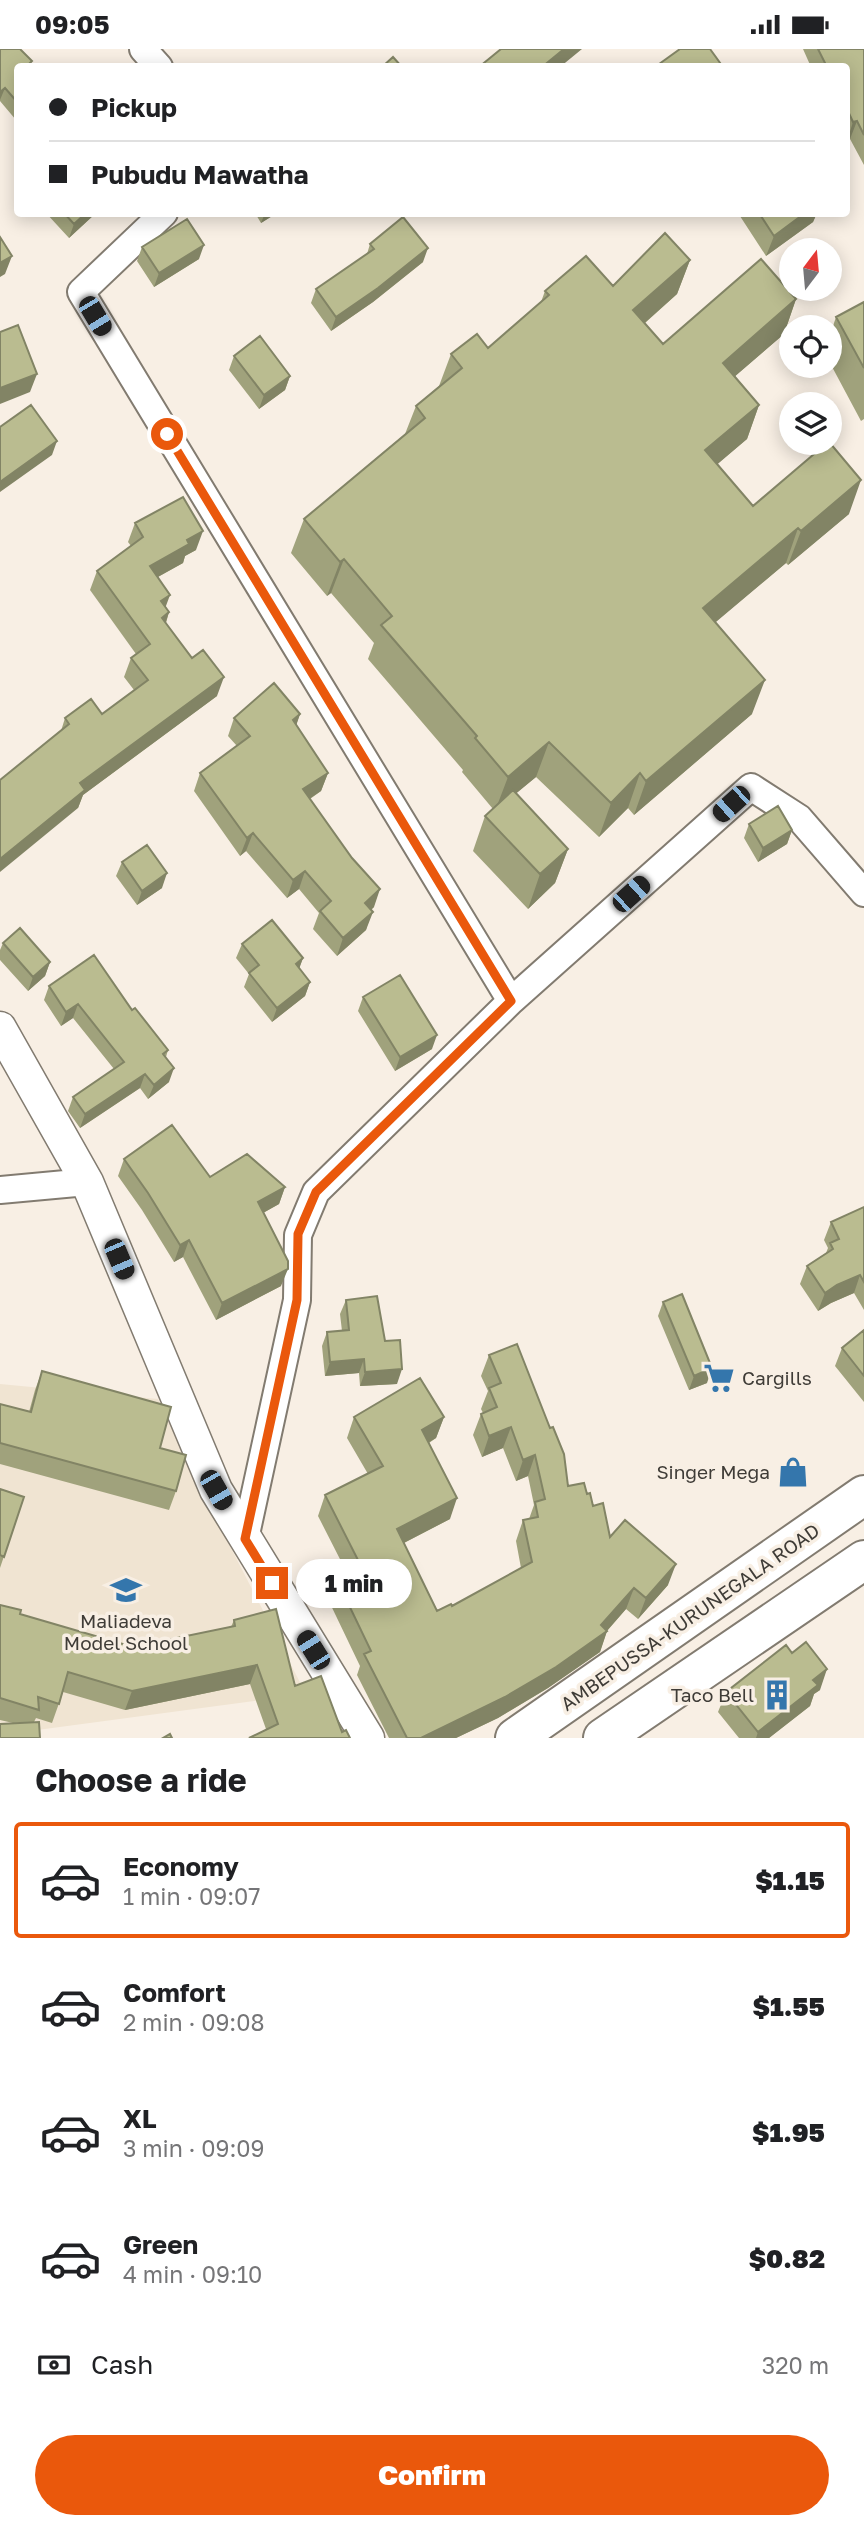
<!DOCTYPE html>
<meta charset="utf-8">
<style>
:root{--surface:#fff;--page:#f6f6f6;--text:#202124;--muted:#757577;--line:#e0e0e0;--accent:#ea580c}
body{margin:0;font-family:"Golos Text",sans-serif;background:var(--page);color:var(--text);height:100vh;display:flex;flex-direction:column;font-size:26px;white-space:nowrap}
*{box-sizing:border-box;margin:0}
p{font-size:23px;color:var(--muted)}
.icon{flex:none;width:38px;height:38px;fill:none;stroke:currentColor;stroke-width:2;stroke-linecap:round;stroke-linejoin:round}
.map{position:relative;height:1689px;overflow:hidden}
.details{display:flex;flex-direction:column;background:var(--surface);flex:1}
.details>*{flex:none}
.hud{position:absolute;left:14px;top:14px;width:836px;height:154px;border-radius:7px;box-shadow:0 4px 18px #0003;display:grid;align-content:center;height:154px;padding:0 35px;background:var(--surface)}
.needle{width:46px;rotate:16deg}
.buttons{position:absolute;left:779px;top:189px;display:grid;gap:14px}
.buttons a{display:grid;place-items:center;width:63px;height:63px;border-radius:50%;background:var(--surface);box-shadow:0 4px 18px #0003;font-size:35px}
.end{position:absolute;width:32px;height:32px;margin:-16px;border:9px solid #ea580c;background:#fff;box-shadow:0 0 0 4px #fff}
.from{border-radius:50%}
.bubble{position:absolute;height:49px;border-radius:24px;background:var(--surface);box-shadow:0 4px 18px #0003;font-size:23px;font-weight:800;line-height:49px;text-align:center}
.car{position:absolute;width:21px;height:42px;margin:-21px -10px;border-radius:9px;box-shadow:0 0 5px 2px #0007;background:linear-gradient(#222 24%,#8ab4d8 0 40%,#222 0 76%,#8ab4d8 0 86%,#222 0)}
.hud b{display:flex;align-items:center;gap:24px;height:66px;font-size:26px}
.hud b+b{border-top:2px solid var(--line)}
.hud i{width:18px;height:18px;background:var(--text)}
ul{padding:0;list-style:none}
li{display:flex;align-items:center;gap:21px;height:116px;margin:0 14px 10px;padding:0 21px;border:4px solid transparent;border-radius:7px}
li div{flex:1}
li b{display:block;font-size:26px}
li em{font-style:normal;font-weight:800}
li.on{border-color:var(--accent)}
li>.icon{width:63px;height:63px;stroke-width:1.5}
h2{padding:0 35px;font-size:32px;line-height:84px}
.pay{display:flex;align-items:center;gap:18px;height:77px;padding:0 35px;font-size:26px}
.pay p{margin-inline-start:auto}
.button{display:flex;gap:14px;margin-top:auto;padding:14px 35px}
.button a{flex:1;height:80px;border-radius:42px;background:var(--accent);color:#fff;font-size:28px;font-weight:800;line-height:80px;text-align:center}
.status{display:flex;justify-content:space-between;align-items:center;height:49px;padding:0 35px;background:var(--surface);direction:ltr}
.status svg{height:19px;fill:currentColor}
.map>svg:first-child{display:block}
.built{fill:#f0e4d2}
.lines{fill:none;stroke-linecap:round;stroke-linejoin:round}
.minor-casing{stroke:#827b70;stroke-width:30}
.tertiary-casing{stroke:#827b70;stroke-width:35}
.trunk-casing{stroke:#827b70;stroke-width:42}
.minor{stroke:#fff;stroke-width:26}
.tertiary{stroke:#fff;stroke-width:32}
.trunk{stroke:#fff;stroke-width:38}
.wall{fill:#a0a27c}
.shaded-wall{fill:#828465}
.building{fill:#babc90;stroke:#828465;stroke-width:2}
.route{stroke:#ea580c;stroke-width:9}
.labels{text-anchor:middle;stroke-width:7;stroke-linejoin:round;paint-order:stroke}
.poi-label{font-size:19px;fill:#3f3c37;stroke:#f8efe4;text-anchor:end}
.street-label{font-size:19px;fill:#3f3c37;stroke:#f8efe4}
</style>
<div class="status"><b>09:05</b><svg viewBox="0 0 49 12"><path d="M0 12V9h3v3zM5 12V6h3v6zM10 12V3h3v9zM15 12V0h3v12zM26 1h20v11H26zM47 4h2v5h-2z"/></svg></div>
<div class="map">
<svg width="864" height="1689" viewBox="0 0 864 1689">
<rect width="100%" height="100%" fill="#f8efe4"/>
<path class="built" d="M0,1335L158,1350L199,1437L306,1645L0,1686Z"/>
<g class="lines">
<g class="minor-casing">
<path id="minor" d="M143,0L159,18
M164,164L81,243L511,952
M0,1141L87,1133
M245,1490L297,1251L298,1186L316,1143L511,952L751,738L799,769L864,844"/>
</g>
<g class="tertiary-casing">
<path id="tertiary" d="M0,979L87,1133L216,1441L368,1689"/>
</g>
<g class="trunk-casing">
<path id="trunk" d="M515,1689L864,1446
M603,1689L864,1511"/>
</g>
<use href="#minor" class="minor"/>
<use href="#tertiary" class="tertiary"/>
<use href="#trunk" class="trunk"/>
</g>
<path class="wall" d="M0,0L18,18V69L16,71L0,52Z
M803,0H864V116L850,90L847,92V18H811Z
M46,164H96L69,189Z
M255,164H277L261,174Z
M738,164H817L813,173L766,207Z
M370,195L423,213L373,253L331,282L311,254L316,240L367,205Z
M142,198L199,210L154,238L137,212Z
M690,211L677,245L645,274L663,295L796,250L784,285L735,327L759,356L747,390L717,415L753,457L849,465L788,516L786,514L715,573L752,665L634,766L628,759L599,788L536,728L516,744L568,800L555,834L528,860L473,802L485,767L493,760L462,723L463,721L368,610L374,594L331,544L327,547L291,504L304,470L405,385L416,357L439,337L451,305L488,299L541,253L545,242L613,237Z
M864,253V370L861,372L830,314V286L836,268Z
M234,307L290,327L285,341L259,360L229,321Z
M135,474L196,501L185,507L183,514L158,528L166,558L169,563L166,574L217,647L83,746L78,759L61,682L65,669L102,665L134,641L124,628L131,609L136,605L90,541L97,522L131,497L128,493Z
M300,665L296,676L328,724L321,742L310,750L374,858L371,861L366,881L337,907L313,880L319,864L299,840L287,849L246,802L240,807L194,742L200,724L237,697L228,687L234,669Z
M749,775L792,781L787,795L758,813L744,789Z
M122,813L162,839L137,856L116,827Z
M3,894L50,913L45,927L28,942L0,911V901Z
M242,895L303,909L299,919L310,933L305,947L272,973L244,938L249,925L236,909Z
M49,937L132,961L168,1001L166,1008L169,1033L148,1050L140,1039L80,1079L68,1062L73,1048L114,1020L73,969L61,977L44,951Z
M363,948L432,1000L395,1022L358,962Z
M124,1110L210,1128L285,1138L279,1155L263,1164L281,1237L216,1271L183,1208L174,1213L142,1161L118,1127Z
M864,1158V1261L854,1244L831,1254L818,1262L800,1235L807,1217L826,1204L828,1199L824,1191L831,1173Z
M346,1251L385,1292L397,1335L360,1337L359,1324L325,1327L322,1297L327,1283L342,1282L340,1265Z
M663,1253L707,1334L689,1341L658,1267Z
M864,1281V1353L835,1317L842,1299Z
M489,1306L568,1437L587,1445L610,1488L668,1536L638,1570L626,1560L607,1582L600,1603L548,1639L498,1669L456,1689H389L357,1626L360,1617L325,1544L333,1523L344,1518L318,1467L325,1446L368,1425L347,1389L354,1368H444L436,1389L429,1394L450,1470L404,1494L437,1562L452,1557L521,1519L516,1492L523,1471L529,1470L534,1456L528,1427L516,1432L503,1399L482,1408L473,1386L481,1365L483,1364L481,1360L488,1342L481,1327Z
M42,1322L160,1399L176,1442L169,1461L0,1415V1355L29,1363L35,1341Z
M0,1440L24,1448L0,1519Z
M0,1556L20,1565L133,1598L231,1578L234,1571L295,1637L342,1683L350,1689L266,1680L250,1635L125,1661L63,1643L52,1674L36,1669L34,1673L13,1674L0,1671Z
M820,1641L814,1645L810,1657L769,1689H739L718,1663L726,1643Z"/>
<path class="shaded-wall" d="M564,0H582L560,18H542Z
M5,39L0,51V43Z
M857,72L850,90L847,92L853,73Z
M86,164H96L69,189L74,175Z
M265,164H277L261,174Z
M805,164H817L813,173L766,207L774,187Z
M204,196L199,210L154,238L159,224Z
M428,199L423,213L373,253L331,282L336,268Z
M12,207L5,225L0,228V214Z
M690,211L677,245L621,295L633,261Z
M796,250L784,285L711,348L723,314Z
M37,325L30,343L0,355V339Z
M290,327L285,341L259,360L264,346Z
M759,356L747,390L693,436L705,401Z
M57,392L52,406L0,443V433Z
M861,431L849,465L788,516L801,482Z
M798,479L786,514L691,594L703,559Z
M203,482L196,501L185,507L183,514L143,536L150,517L187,491Z
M344,510L331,544L327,547L340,513Z
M170,546L163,565L161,552Z
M169,563L163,582L162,569Z
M224,628L217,647L83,746L78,759L0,823V810L80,734Z
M765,631L752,665L634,766L646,732Z
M300,665L294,683L293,671Z
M549,693L536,728L495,762L508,728Z
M328,724L321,742L297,758L303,740Z
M640,724L628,759L599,788L611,754Z
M792,781L787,795L758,813L763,799Z
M253,784L246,802L240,807L247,789Z
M568,800L555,834L528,860L540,825Z
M305,822L299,840L287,849L293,831Z
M167,824L162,839L137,856L142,842Z
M380,840L374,858L358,872L365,854Z
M373,863L366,881L337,907L343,889Z
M303,909L298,923L296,915Z
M50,913L45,927L28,942L33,928Z
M310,933L305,947L272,973L277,959Z
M78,955L73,969L61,977L66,963Z
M437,986L432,1000L395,1022L400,1008Z
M174,1019L169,1033L148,1050L154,1036Z
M145,1025L140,1039L80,1079L85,1065Z
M285,1138L279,1155L252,1170L258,1153Z
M189,1191L183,1208L174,1213L180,1196Z
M288,1220L281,1237L216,1271L222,1254Z
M860,1226L854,1244L831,1254L818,1262L825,1244L837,1236Z
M364,1310L359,1324L325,1327L330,1313Z
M712,1319L707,1334L689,1341L694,1327Z
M402,1320L397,1335L360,1337L365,1323Z
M444,1368L436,1389L414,1402L422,1381Z
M511,1378L503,1399L482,1408L489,1387Z
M535,1406L528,1427L516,1432L523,1411Z
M457,1449L450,1470L390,1501L397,1480Z
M676,1515L668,1536L638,1570L646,1549Z
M634,1539L626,1560L605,1584L607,1582L600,1603L548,1639L498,1669L456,1689H421L601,1576Z
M257,1616L250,1635L125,1661L132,1642Z
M827,1620L820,1641L814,1645L810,1657L769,1689H756L758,1683L813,1631Z"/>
<path class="building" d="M0,0H20L32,12L29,15L32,18H18V54L5,39L0,43Z
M501,0H564L542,18H479Z
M680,0H710L723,18H655Z
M818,0H864V86L857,72L853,73L847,60V18H827Z
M393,8L402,18H382Z
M64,164H86L74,175Z
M759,164H805L774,187Z
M403,168L428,199L378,239L336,268L316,240L374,200L370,195Z
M187,170L204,196L159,224L142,198Z
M665,184L690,211L633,261L663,295L761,210L796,250L723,314L759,356L705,401L753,457L827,394H830L861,431L801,482L798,479L703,559L765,631L646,732L640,724L611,754L549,693L508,728L475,689L477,687L381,576L392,567L344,510L340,513L304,470L425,369L416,357L462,319L451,305L477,285L488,299L549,246L545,242L586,207L613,237Z
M0,188L12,207L0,214Z
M864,253V319L836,268Z
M18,276L37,325L0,339V283Z
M260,287L290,327L264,346L234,307Z
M31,356L57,392L0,433V378Z
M183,448L203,482L187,491L189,495L150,517L170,546L161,552L169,563L162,569L192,609L203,601L224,628L80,734L85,741L0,810V731L69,675L65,669L91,650L102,665L148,631L131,609L150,595L97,522L143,488L135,474Z
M274,634L300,665L293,671L328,724L303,740L352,809L380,840L365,854L373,863L343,889L320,862L331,852L305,822L293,831L253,784L247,789L200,724L250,687L234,669Z
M513,741L568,800L540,825L485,767Z
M778,757L792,781L763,799L749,775Z
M147,796L167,824L142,842L122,813Z
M272,871L303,909L296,915L310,933L277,959L249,924L259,916L242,895Z
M20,879L50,913L33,928L3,894Z
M94,906L132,961L135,959L168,1001L163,1005L174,1019L154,1036L145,1025L85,1065L73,1048L124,1013L78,955L66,963L49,937Z
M400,926L437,986L400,1008L363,948Z
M172,1076L210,1128L247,1105L285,1138L258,1153L288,1212V1220L222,1254L189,1191L180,1196L148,1144L124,1110Z
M864,1158V1233L860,1226L837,1236L825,1244L807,1217L833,1200L830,1194L839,1190L831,1173Z
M682,1245L712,1319L694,1327L663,1253Z
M377,1247L385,1292L400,1291L402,1320L365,1323L364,1310L330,1313L327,1283L349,1281L346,1251Z
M864,1281V1327L842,1299Z
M517,1295L550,1379L553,1378L564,1405L568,1437L584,1434L587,1445L590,1444L593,1457L603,1454L610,1488L625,1471L676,1515L646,1549L634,1539L601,1576L607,1582L556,1618L505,1648L421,1689H407L364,1605L371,1602L333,1523L358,1511L325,1446L383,1417L354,1368L420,1329L444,1368L422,1381L457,1449L397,1480L437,1562L451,1555L452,1557L532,1513L523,1471L538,1468L535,1453L545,1450L535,1406L523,1411L511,1378L489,1387L481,1365L497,1358L489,1339L501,1334L489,1306Z
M42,1322L171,1358L160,1399L186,1406L176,1442L0,1394V1355L31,1363Z
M0,1440L24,1448L4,1508L0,1506Z
M0,1556L21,1561L20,1565L133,1598L235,1577L234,1571L276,1560L295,1637L321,1627L342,1683L346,1681L350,1689H249L278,1675L257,1616L132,1642L68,1623L59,1655L38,1648L39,1661L0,1649Z
M806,1593L827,1620L813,1631L818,1636L758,1683L726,1643L786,1596L792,1604Z
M39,1673L40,1689H0V1675Z
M170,1685L172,1689H163Z"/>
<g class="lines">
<path class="route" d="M167,385L511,952L316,1143L298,1185L297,1251L245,1490L272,1534"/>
</g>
<defs>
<g id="supermarket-bare" transform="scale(2.415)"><path d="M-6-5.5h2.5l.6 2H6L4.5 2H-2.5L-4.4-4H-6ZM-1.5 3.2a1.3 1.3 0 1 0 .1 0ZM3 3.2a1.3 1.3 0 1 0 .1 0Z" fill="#3476ac" stroke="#f8efe4" stroke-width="2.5" paint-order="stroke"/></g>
<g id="shop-bare" transform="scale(2.415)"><path d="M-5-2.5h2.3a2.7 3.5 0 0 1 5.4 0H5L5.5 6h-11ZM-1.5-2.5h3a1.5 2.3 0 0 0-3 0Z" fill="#3476ac" stroke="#f8efe4" stroke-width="2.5" paint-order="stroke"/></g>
<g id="school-bare" transform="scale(2.415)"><path d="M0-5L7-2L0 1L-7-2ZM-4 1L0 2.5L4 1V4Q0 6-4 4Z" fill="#3476ac" stroke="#f8efe4" stroke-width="2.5" paint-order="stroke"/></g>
<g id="building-bare" transform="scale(2.415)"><path d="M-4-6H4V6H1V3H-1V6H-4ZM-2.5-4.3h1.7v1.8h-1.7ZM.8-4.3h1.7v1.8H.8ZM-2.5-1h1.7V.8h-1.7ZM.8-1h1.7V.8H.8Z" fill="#3476ac" stroke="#f8efe4" stroke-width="2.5" paint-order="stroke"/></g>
</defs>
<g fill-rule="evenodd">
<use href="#supermarket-bare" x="719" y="1329"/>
<use href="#shop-bare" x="793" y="1423"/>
<use href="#school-bare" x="126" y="1541"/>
<use href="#building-bare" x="777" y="1646"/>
</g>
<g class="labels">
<g class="poi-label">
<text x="742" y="1336" text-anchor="start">Cargills</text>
<text x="770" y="1430">Singer Mega</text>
<text x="126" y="1579" text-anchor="middle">Maliadeva<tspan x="126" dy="22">Model School</tspan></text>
<text x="754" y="1653">Taco Bell</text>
</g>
<g class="street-label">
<text transform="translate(690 1568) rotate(-35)" y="7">AMBEPUSSA-KURUNEGALA ROAD</text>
</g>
</g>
</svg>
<div class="buttons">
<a><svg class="needle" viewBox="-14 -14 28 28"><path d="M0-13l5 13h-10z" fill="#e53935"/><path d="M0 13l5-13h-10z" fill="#757577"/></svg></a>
<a><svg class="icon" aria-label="locate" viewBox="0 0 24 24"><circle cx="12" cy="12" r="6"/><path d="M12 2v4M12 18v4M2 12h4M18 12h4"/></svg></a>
<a><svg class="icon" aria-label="layers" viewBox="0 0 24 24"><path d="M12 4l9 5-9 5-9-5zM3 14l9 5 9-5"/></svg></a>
</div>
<i class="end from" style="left:167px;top:385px"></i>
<i class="end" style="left:272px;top:1534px"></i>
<div class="bubble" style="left:296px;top:1510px;width:116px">1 min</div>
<i class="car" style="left:95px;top:267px;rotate:149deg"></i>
<i class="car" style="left:731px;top:755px;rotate:228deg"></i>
<i class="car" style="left:631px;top:845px;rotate:48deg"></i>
<i class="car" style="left:119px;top:1210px;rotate:157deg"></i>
<i class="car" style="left:216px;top:1441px;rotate:150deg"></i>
<i class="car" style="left:313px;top:1601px;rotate:328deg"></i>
<div class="hud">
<b><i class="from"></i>Pickup</b>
<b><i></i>Pubudu Mawatha</b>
</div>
</div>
<section class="details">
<h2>Choose a ride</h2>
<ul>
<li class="on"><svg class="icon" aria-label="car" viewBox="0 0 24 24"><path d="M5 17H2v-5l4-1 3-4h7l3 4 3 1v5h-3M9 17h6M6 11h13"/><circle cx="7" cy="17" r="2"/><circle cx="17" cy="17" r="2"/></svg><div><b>Economy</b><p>1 min · 09:07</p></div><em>$1.15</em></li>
<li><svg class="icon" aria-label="car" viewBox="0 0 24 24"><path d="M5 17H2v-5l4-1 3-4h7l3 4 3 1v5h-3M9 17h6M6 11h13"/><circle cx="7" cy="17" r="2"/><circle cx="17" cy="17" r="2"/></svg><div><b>Comfort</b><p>2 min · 09:08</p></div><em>$1.55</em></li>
<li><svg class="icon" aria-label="car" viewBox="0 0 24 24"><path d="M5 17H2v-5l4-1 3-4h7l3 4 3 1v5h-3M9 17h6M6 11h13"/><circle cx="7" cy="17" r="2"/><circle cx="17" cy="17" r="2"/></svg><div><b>XL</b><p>3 min · 09:09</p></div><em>$1.95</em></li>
<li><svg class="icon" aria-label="car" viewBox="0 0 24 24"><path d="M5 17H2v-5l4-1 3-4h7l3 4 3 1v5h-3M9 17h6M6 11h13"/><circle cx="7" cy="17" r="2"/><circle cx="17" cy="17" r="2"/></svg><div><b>Green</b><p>4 min · 09:10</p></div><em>$0.82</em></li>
</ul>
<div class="pay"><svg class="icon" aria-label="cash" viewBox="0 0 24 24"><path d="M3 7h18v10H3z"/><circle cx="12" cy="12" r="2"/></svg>Cash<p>320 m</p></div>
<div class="button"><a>Confirm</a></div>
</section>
